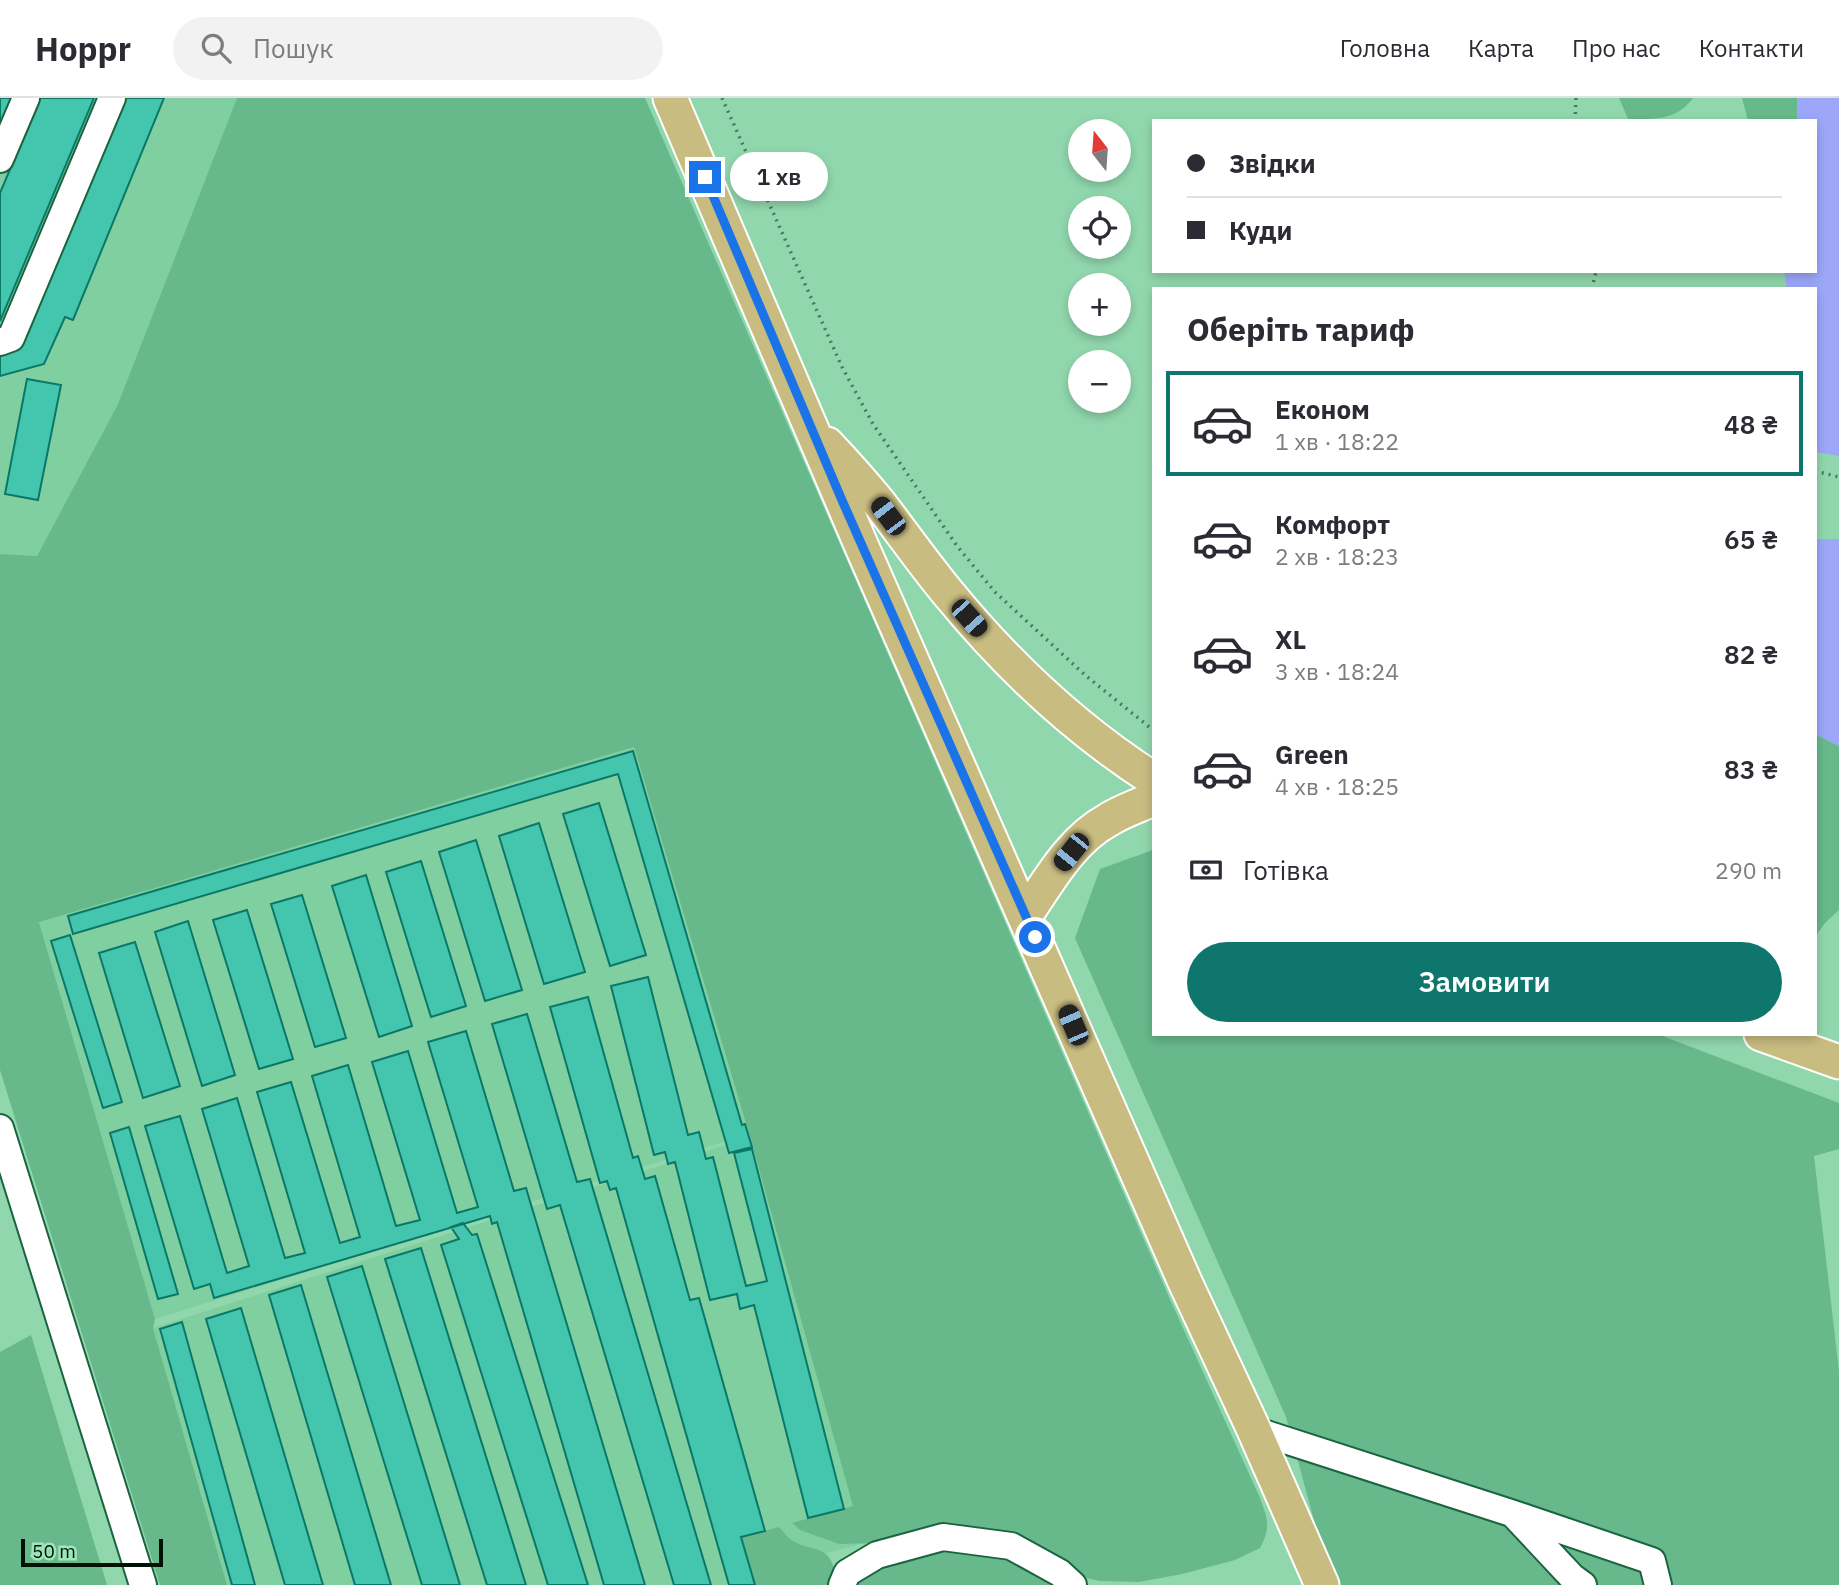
<!DOCTYPE html>
<html lang="uk">
<meta charset="utf-8">
<style>
:root{--surface:#fff;--page:#f2f2f3;--text:#2b2b33;--muted:#7c7c81;--line:#e1e1e2;--accent:#0f766e}
body{margin:0;font-family:"IBM Plex Sans",sans-serif;background:var(--page);color:var(--text);height:100vh;display:flex;flex-direction:column;font-size:26px;white-space:nowrap}
*{box-sizing:border-box;margin:0}
p{font-size:23px;color:var(--muted)}
.icon{flex:none;width:38px;height:38px;fill:none;stroke:currentColor;stroke-width:2;stroke-linecap:round;stroke-linejoin:round}
.map{position:relative;flex:1;overflow:hidden}
.panel{position:absolute;left:1152px;top:189px;width:665px;height:749px;display:flex;flex-direction:column;background:var(--surface);border-radius:0px;box-shadow:0 4px 10px #0003}
.panel>*{flex:none}
.top-card{position:absolute;left:1152px;top:21px;width:665px;height:154px;border-radius:0px;box-shadow:0 4px 10px #0003;display:grid;align-content:center;height:154px;padding:0 35px;background:var(--surface)}
.needle{width:46px;rotate:343deg}
.tools{position:absolute;left:1068px;top:21px;display:grid;gap:14px}
.tools a{display:grid;place-items:center;width:63px;height:63px;border-radius:50%;background:var(--surface);box-shadow:0 4px 10px #0003;font-size:35px}
.scale{position:absolute;left:21px;bottom:18px;width:142px;box-sizing:border-box;padding-left:7px;border:4px solid #001205;border-top:0;font-size:19px;line-height:24px;white-space:nowrap;color:#001205;-webkit-text-stroke:5px #9ee5ba;paint-order:stroke}
.end{position:absolute;width:32px;height:32px;margin:-16px;border:9px solid #1a73e8;background:#fff;box-shadow:0 0 0 4px #fff}
.from{border-radius:50%}
.bubble{position:absolute;height:49px;border-radius:24px;background:var(--surface);box-shadow:0 4px 10px #0003;font-size:23px;font-weight:600;line-height:49px;text-align:center}
.car{position:absolute;width:21px;height:42px;margin:-21px -10px;border-radius:9px;box-shadow:0 0 5px 2px #0007;background:linear-gradient(#222 24%,#8ab4d8 0 40%,#222 0 76%,#8ab4d8 0 86%,#222 0)}
.top-card b{display:flex;align-items:center;gap:24px;height:66px;font-size:26px}
.top-card b+b{border-top:2px solid var(--line)}
.top-card i{width:18px;height:18px;background:var(--text)}
ul{padding:0;list-style:none}
li{display:flex;align-items:center;gap:21px;height:105px;margin:0 14px 10px;padding:0 21px;border:4px solid transparent;border-radius:0px}
li div{flex:1}
li b{display:block;font-size:26px}
li em{font-style:normal;font-weight:600}
li.active{border-color:var(--accent)}
li>.icon{width:63px;height:63px;stroke-width:1.5}
h2{padding:0 35px;font-size:32px;line-height:84px}
.pay{display:flex;align-items:center;gap:18px;height:77px;padding:0 35px;font-size:26px}
.pay p{margin-inline-start:auto}
.primary-button{display:flex;gap:14px;margin-top:auto;padding:14px 35px}
.primary-button a{flex:1;height:80px;border-radius:42px;background:var(--accent);color:#fff;font-size:28px;font-weight:600;line-height:80px;text-align:center}
header{display:flex;align-items:center;gap:42px;box-sizing:border-box;height:98px;padding:0 35px;background:var(--surface);border-bottom:2px solid var(--line)}
header strong{font-size:33px}
nav{display:flex;gap:38px;margin-inline-start:auto;font-size:24px}
.search{width:490px;height:63px;background:var(--page);display:flex;align-items:center;gap:18px;box-sizing:border-box;padding:0 24px;border-radius:38px;color:var(--muted);font-size:26px}
.map>svg:first-child{display:block}
.built{fill:#80cfa1}
.green{fill:#67b98b}
.water{fill:#9ca7f9}
.building{fill:#43c6ad;stroke:#0b7867;stroke-width:2}
.lines{fill:none;stroke-linecap:round;stroke-linejoin:round}
.minor-casing{stroke:#1b6440;stroke-width:30}
.major-casing{stroke:#fff;stroke-width:37}
.path{stroke:#4c795d;stroke-width:3.5;stroke-dasharray:2 5;stroke-linecap:butt}
.minor{stroke:#fff;stroke-width:26}
.major{stroke:#c8bc81;stroke-width:33}
.route{stroke:#1a73e8;stroke-width:9}
</style>
<header>
<strong>Hoppr</strong>
<div class="search"><svg class="icon" aria-label="search" viewBox="0 0 24 24"><circle cx="10" cy="10" r="6"/><path d="M15 15l6 6"/></svg>Пошук</div>
<nav><a>Головна</a><a>Карта</a><a>Про нас</a><a>Контакти</a></nav>
</header>
<div class="map">
<svg width="1839" height="1487" viewBox="0 0 1839 1487">
<rect width="100%" height="100%" fill="#91d7ad"/>
<path class="built" d="M0,0H237L118,306L37,458L0,456Z
M634,648L749,1036L155,1221L39,823Z
M750,1039L864,1445L755,1475L758,1487H227L153,1230Z"/>
<path class="green" d="M237,0H645L1169,1199L1260,1400C1268,1422 1271,1429 1260,1450L1235,1462L1182,1476L1139,1484L1099,1483L1083,1479L1019,1447L880,1445L839,1446L800,1432L792,1425L853,1408L750,1039L634,649L39,824L155,1221L153,1230L227,1487H160L0,972V456L37,458L118,306Z
M1619,0H1693C1676,23 1655,21 1628,21Z
M1742,0H1797V23H1748Z
M1815,636L1839,648V812L1825,825L1815,839Z
M1153,752V936H1657L1839,1005V1051L1814,1058L1839,1273V1487H1336L1319,1441L1286,1319L1075,840L1100,771Z
M31,1237L107,1487H0V1254Z
M779,1429C784,1434 788,1441 795,1444C803,1449 813,1449 821,1453C834,1459 836,1475 834,1487H755L741,1439Z
M964,1450L1005,1453L1061,1487H850L867,1469L935,1454Z"/>
<path class="water" d="M1797,0H1839V358L1815,354V191H1787L1784,173H1815V23H1797Z
M1815,441H1839V648L1815,636Z"/>
<path class="building" d="M0,0H15L0,35Z
M40,0H94L0,223V95Z
M124,0H164L73,222L65,219L44,266L0,278V250Z
M27,281L61,287L38,402L5,396Z
M633,653L742,1027L745,1026L752,1049L729,1055L618,676L73,836L68,818Z
M599,705L646,857L610,868L563,716Z
M539,725L585,874L544,886L499,738Z
M476,742L522,892L485,903L439,754Z
M421,763L466,908L431,919L386,774Z
M366,777L412,928L379,939L332,788Z
M302,797L346,940L315,949L271,806Z
M247,812L293,961L259,971L213,822Z
M188,823L235,977L202,988L155,834Z
M70,837L122,1004L103,1010L51,843Z
M135,844L180,988L143,1000L99,855Z
M648,879L688,1037L699,1034L706,1061L713,1059L746,1188L767,1183L734,1055L752,1051L844,1411L808,1420L754,1207L740,1211L737,1196L710,1202L675,1064L668,1066L665,1054L654,1057L611,888Z
M588,899L633,1060L638,1058L645,1081L655,1078L690,1202L699,1200L765,1433L741,1439L755,1487H729L616,1090L610,1092L607,1083L600,1085L550,909Z
M527,916L577,1084L590,1081L711,1487H674L560,1107L547,1111L492,926Z
M466,933L514,1093L526,1090L645,1487H604L497,1124L492,1126L490,1118L214,1200L210,1186L194,1191L145,1028L180,1018L227,1175L249,1168L202,1011L237,1000L285,1160L305,1155L257,994L291,984L340,1145L360,1139L312,978L348,967L396,1128L420,1122L372,964L408,953L457,1115L478,1109L428,944Z
M129,1029L178,1196L158,1201L110,1035Z
M463,1125L472,1137L477,1136L588,1487H548L441,1147L459,1141L451,1129Z
M421,1150L526,1487H487L385,1161Z
M362,1168L460,1487H422L327,1179Z
M301,1187L391,1487H355L269,1197Z
M241,1210L323,1487H285L206,1221Z
M182,1224L255,1487H232L160,1231Z"/>
<g class="lines">
<g class="minor-casing">
<path id="minor" d="M0,61L26,0
M0,244L11,240L112,0
M0,1030L143,1487
M1254,1332L1511,1415L1652,1463L1658,1487
M1515,1418L1572,1479L1583,1487
M842,1487L847,1475L877,1457L943,1439L1011,1448L1060,1475L1073,1487"/>
</g>
<g class="major-casing">
<path id="major" d="M670,0L862,449L1185,1184L1254,1332L1322,1487
M827,346C845,365 863,385 880,406C903,436 924,466 948,495C1007,567 1075,631 1153,681
M1025,818C1048,784 1071,742 1108,722C1122,713 1138,708 1153,701
M1761,936L1839,964"/>
</g>
<path class="path" d="M722,0L842,269L873,326L957,448L995,494L1085,577L1153,632
M1575,23L1576,0
M1592,191L1596,173
M1815,373L1839,379"/>
<use href="#minor" class="minor"/>
<use href="#major" class="major"/>
</g>
<g class="lines">
<path class="route" d="M705,79L841,400L1035,839"/>
</g>
</svg>
<div class="tools">
<a><svg class="needle" viewBox="-14 -14 28 28"><path d="M0-13l5 13h-10z" fill="#e53935"/><path d="M0 13l5-13h-10z" fill="#7c7c81"/></svg></a>
<a><svg class="icon" aria-label="locate" viewBox="0 0 24 24"><circle cx="12" cy="12" r="6"/><path d="M12 2v4M12 18v4M2 12h4M18 12h4"/></svg></a>
<a>+</a>
<a>−</a>
</div>
<div class="scale">50 m</div>
<i class="end from" style="left:1035px;top:839px"></i>
<i class="end" style="left:705px;top:79px"></i>
<div class="bubble" style="left:730px;top:54px;width:98px">1 хв</div>
<i class="car" style="left:888px;top:418px;rotate:323deg"></i>
<i class="car" style="left:969px;top:520px;rotate:138deg"></i>
<i class="car" style="left:1071px;top:754px;rotate:219deg"></i>
<i class="car" style="left:1073px;top:927px;rotate:337deg"></i>
<div class="top-card">
<b><i class="from"></i>Звідки</b>
<b><i></i>Куди</b>
</div>
<section class="panel">
<h2>Оберіть тариф</h2>
<ul>
<li class="active"><svg class="icon" aria-label="car" viewBox="0 0 24 24"><path d="M5 17H2v-5l4-1 3-4h7l3 4 3 1v5h-3M9 17h6M6 11h13"/><circle cx="7" cy="17" r="2"/><circle cx="17" cy="17" r="2"/></svg><div><b>Економ</b><p>1 хв · 18:22</p></div><em>48 ₴</em></li>
<li><svg class="icon" aria-label="car" viewBox="0 0 24 24"><path d="M5 17H2v-5l4-1 3-4h7l3 4 3 1v5h-3M9 17h6M6 11h13"/><circle cx="7" cy="17" r="2"/><circle cx="17" cy="17" r="2"/></svg><div><b>Комфорт</b><p>2 хв · 18:23</p></div><em>65 ₴</em></li>
<li><svg class="icon" aria-label="car" viewBox="0 0 24 24"><path d="M5 17H2v-5l4-1 3-4h7l3 4 3 1v5h-3M9 17h6M6 11h13"/><circle cx="7" cy="17" r="2"/><circle cx="17" cy="17" r="2"/></svg><div><b>XL</b><p>3 хв · 18:24</p></div><em>82 ₴</em></li>
<li><svg class="icon" aria-label="car" viewBox="0 0 24 24"><path d="M5 17H2v-5l4-1 3-4h7l3 4 3 1v5h-3M9 17h6M6 11h13"/><circle cx="7" cy="17" r="2"/><circle cx="17" cy="17" r="2"/></svg><div><b>Green</b><p>4 хв · 18:25</p></div><em>83 ₴</em></li>
</ul>
<div class="pay"><svg class="icon" aria-label="cash" viewBox="0 0 24 24"><path d="M3 7h18v10H3z"/><circle cx="12" cy="12" r="2"/></svg>Готівка<p>290 m</p></div>
<div class="primary-button"><a>Замовити</a></div>
</section>
</div>
